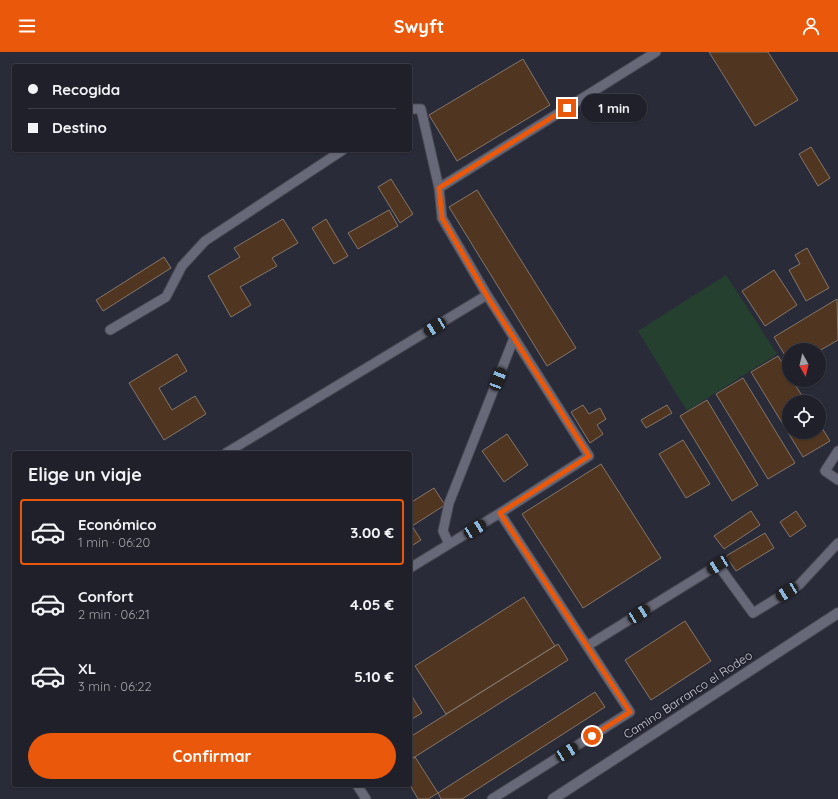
<!DOCTYPE html>
<html lang="es">
<meta charset="utf-8">
<style>
:root{--surface:#20202a;--page:#2d2d36;--text:#f1f3f6;--muted:#a2a3a8;--line:#3d3e47;--accent:#ea580c}
body{margin:0;font-family:Quicksand,sans-serif;background:var(--page);color:var(--text);height:100vh;display:flex;flex-direction:column;font-size:15px;white-space:nowrap}
*{box-sizing:border-box;margin:0}
p{font-size:13px;color:var(--muted)}
.icon{flex:none;width:22px;height:22px;fill:none;stroke:currentColor;stroke-width:2;stroke-linecap:round;stroke-linejoin:round}
.map{position:relative;flex:1;overflow:hidden}
.sheet{position:absolute;left:12px;top:399px;width:400px;height:336px;display:flex;flex-direction:column;background:var(--surface);border-radius:4px;box-shadow:0 1px 3px #0004,0 0 0 1px var(--line)}
.sheet>*{flex:none}
.top-card{position:absolute;left:12px;top:12px;width:400px;height:88px;border-radius:4px;box-shadow:0 1px 3px #0004,0 0 0 1px var(--line);display:grid;align-content:center;height:88px;padding:0 16px;background:var(--surface)}
.needle{width:26px;rotate:172deg}
.fabs{position:absolute;left:782px;top:291px;display:grid;gap:8px}
.fabs a{display:grid;place-items:center;width:44px;height:44px;border-radius:50%;background:var(--surface);box-shadow:0 1px 3px #0004,0 0 0 1px var(--line);font-size:20px}
.end{position:absolute;width:18px;height:18px;margin:-9px;border:5px solid #ea580c;background:#fff;box-shadow:0 0 0 2px #fff}
.from{border-radius:50%}
.bubble{position:absolute;height:28px;border-radius:14px;background:var(--surface);box-shadow:0 1px 3px #0004,0 0 0 1px var(--line);font-size:13px;font-weight:700;line-height:28px;text-align:center}
.car{position:absolute;width:12px;height:24px;margin:-12px -6px;border-radius:5px;box-shadow:0 0 3px 1px #0007;background:linear-gradient(#222 24%,#8ab4d8 0 40%,#222 0 76%,#8ab4d8 0 86%,#222 0)}
.top-card b{display:flex;align-items:center;gap:14px;height:38px;font-size:15px}
.top-card b+b{border-top:1px solid var(--line)}
.top-card i{width:10px;height:10px;background:var(--text)}
ul{padding:0;list-style:none}
li{display:flex;align-items:center;gap:12px;height:66px;margin:0 8px 6px;padding:0 8px;border:2px solid transparent;border-radius:4px}
li div{flex:1}
li b{display:block;font-size:15px}
li em{font-style:normal;font-weight:700}
li.selected{border-color:var(--accent)}
li>.icon{width:36px;height:36px;stroke-width:1.5}
h2{padding:0 16px;font-size:18px;line-height:48px}
.cta{display:flex;gap:8px;margin-top:auto;padding:8px 16px}
.cta a{flex:1;height:46px;border-radius:24px;background:var(--accent);color:#fff;font-size:16px;font-weight:700;line-height:46px;text-align:center}
header{display:flex;justify-content:space-between;align-items:center;height:52px;padding:0 16px;background:var(--accent);color:#fff;font-size:18px;font-weight:700}
.map>svg:first-child{display:block}
.green{fill:#26402f}
.building{fill:#503620;stroke:#84766b}
.lines{fill:none;stroke-linecap:round;stroke-linejoin:round}
.lane-casing{stroke:#484853;stroke-width:11}
.street-casing{stroke:#484853;stroke-width:12}
.lane{stroke:#686978;stroke-width:9}
.street{stroke:#686978;stroke-width:10}
.route{stroke:#ea580c;stroke-width:5}
.labels{text-anchor:middle;stroke-width:3.5;stroke-linejoin:round;paint-order:stroke}
.street-label{font-size:12px;fill:#d0d1da;stroke:#20212e}
</style>
<header><svg class="icon" aria-label="menu" viewBox="0 0 24 24"><path d="M4 6h16M4 12h16M4 18h16"/></svg>Swyft<svg class="icon" aria-label="person" viewBox="0 0 24 24"><circle cx="12" cy="8" r="4"/><path d="M4 21q1-7 8-7t8 7"/></svg></header>
<div class="map">
<svg width="838" height="747" viewBox="0 0 838 747">
<rect width="100%" height="100%" fill="#2a2b38"/>
<path class="green" d="M726,223L777,302L687,359L638,279Z"/>
<path class="building" d="M709,0H768L798,48L755,74Z
M523,7L550,53L457,109L429,63Z
M811,95L830,126L818,134L799,102Z
M391,127L413,162L400,171L378,135Z
M477,138L576,296L547,314L449,155Z
M389,158L398,174L358,197L348,181Z
M283,167L298,191L272,206L277,214L240,235L251,253L231,265L208,224L240,205L234,196Z
M326,167L348,204L334,212L312,176Z
M807,196L829,236L806,249L789,218L800,212L795,203Z
M164,205L171,216L103,259L96,248Z
M774,218L797,253L765,274L742,239Z
M837,247L838,288L819,299V298H789V310L774,285Z
M177,302L187,319L159,336L172,358L195,344L206,362L164,388L129,331Z
M778,304L789,322V328H792L806,350H789V380H819V371L830,389L803,405L751,320Z
M743,326L795,411L768,427L716,342Z
M707,348L758,433L732,449L680,364Z
M583,353L589,362L600,356L606,367L597,373L603,382L590,391L571,360Z
M667,353L672,361L646,376L641,368Z
M507,382L528,413L504,430L482,399Z
M683,388L710,432L686,446L659,402Z
M601,412L661,506L583,556L522,462Z
M434,436L445,453L412,474L421,488L410,495V451Z
M751,459L760,473L724,497L714,484Z
M796,459L806,474L790,485L780,470Z
M765,481L774,496L736,519L726,504Z
M524,545L555,594L446,662L415,614Z
M685,569L711,609L651,648L625,608Z
M558,592L568,608L410,708V685Z
M595,640L605,655L462,747H441L438,741Z
M410,641L422,661L410,668Z
M415,705L438,741L428,747H418L410,733V708Z"/>
<g class="lines">
<g class="lane-casing">
<path id="lane" d="M410,57H421L439,136L442,166L487,243L589,404L500,461L630,660L492,747
M439,136L656,0
M110,278L166,245L182,214L205,189L343,98
M838,399L825,419L838,428
M226,401L487,243
M449,492L443,479L449,451L514,286
M410,516L500,461
M587,594L718,513L753,561L799,533L838,491
M357,733L366,747"/>
</g>
<g class="street-casing">
<path id="street" d="M553,747L838,561"/>
</g>
<use href="#lane" class="lane"/>
<use href="#street" class="street"/>
</g>
<g class="lines">
<path class="route" d="M567,56L439,136L442,166L487,244L589,404L500,461L630,660L592,684"/>
</g>
<g class="labels">
<g class="street-label">
<text transform="translate(688 643) rotate(-33)" y="4">Camino Barranco el Rodeo</text>
</g>
</g>
</svg>
<div class="fabs">
<a><svg class="needle" viewBox="-14 -14 28 28"><path d="M0-13l5 13h-10z" fill="#e53935"/><path d="M0 13l5-13h-10z" fill="#a2a3a8"/></svg></a>
<a><svg class="icon" aria-label="locate" viewBox="0 0 24 24"><circle cx="12" cy="12" r="6"/><path d="M12 2v4M12 18v4M2 12h4M18 12h4"/></svg></a>
</div>
<i class="end from" style="left:592px;top:684px"></i>
<i class="end" style="left:567px;top:56px"></i>
<div class="bubble" style="left:581px;top:42px;width:66px">1 min</div>
<i class="car" style="left:435px;top:275px;rotate:239deg"></i>
<i class="car" style="left:498px;top:327px;rotate:21deg"></i>
<i class="car" style="left:475px;top:477px;rotate:58deg"></i>
<i class="car" style="left:718px;top:513px;rotate:238deg"></i>
<i class="car" style="left:787px;top:540px;rotate:238deg"></i>
<i class="car" style="left:639px;top:562px;rotate:58deg"></i>
<i class="car" style="left:567px;top:700px;rotate:58deg"></i>
<div class="top-card">
<b><i class="from"></i>Recogida</b>
<b><i></i>Destino</b>
</div>
<section class="sheet">
<h2>Elige un viaje</h2>
<ul>
<li class="selected"><svg class="icon" aria-label="car" viewBox="0 0 24 24"><path d="M5 17H2v-5l4-1 3-4h7l3 4 3 1v5h-3M9 17h6M6 11h13"/><circle cx="7" cy="17" r="2"/><circle cx="17" cy="17" r="2"/></svg><div><b>Económico</b><p>1 min · 06:20</p></div><em>3.00 €</em></li>
<li><svg class="icon" aria-label="car" viewBox="0 0 24 24"><path d="M5 17H2v-5l4-1 3-4h7l3 4 3 1v5h-3M9 17h6M6 11h13"/><circle cx="7" cy="17" r="2"/><circle cx="17" cy="17" r="2"/></svg><div><b>Confort</b><p>2 min · 06:21</p></div><em>4.05 €</em></li>
<li><svg class="icon" aria-label="car" viewBox="0 0 24 24"><path d="M5 17H2v-5l4-1 3-4h7l3 4 3 1v5h-3M9 17h6M6 11h13"/><circle cx="7" cy="17" r="2"/><circle cx="17" cy="17" r="2"/></svg><div><b>XL</b><p>3 min · 06:22</p></div><em>5.10 €</em></li>
</ul>
<div class="cta"><a>Confirmar</a></div>
</section>
</div>
